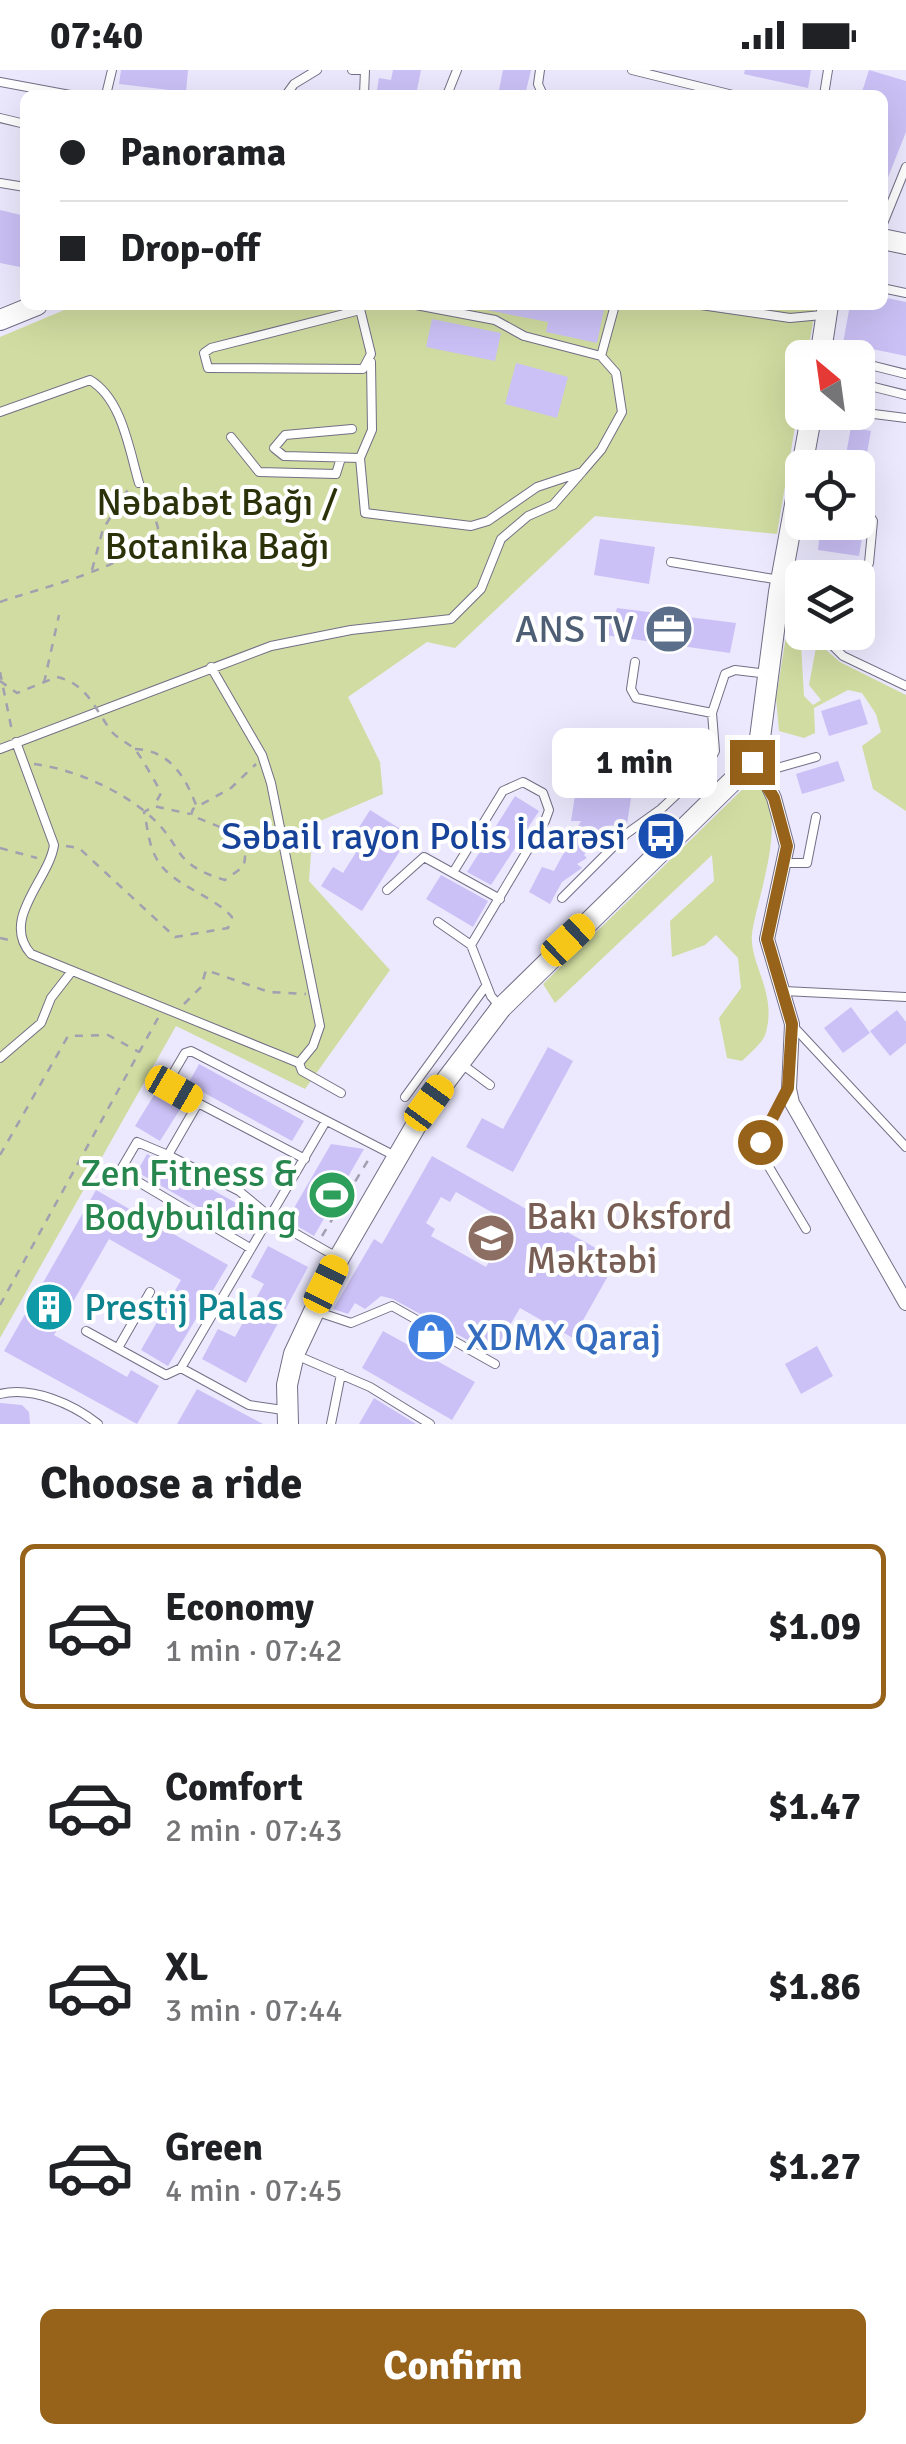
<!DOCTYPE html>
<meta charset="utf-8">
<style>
:root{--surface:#fff;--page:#f2f2f2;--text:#202124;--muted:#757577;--line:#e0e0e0;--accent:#976219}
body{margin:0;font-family:Signika,sans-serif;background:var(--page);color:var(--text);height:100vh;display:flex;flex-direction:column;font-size:38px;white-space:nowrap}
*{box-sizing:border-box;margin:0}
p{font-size:32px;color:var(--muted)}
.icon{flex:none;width:55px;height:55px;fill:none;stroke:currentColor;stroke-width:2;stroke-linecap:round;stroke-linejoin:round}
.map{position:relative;height:1354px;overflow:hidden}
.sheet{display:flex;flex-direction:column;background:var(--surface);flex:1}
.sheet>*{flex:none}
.top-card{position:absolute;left:20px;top:20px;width:868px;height:220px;border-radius:15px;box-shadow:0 10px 40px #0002;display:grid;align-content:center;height:220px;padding:0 40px;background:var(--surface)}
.needle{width:65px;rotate:331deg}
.fabs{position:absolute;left:785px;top:270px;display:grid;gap:20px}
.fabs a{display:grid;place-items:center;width:90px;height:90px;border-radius:15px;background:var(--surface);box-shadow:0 10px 40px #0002;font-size:50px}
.end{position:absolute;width:45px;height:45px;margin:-22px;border:12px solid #976219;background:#fff;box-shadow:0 0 0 5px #fff}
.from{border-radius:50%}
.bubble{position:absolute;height:70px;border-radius:15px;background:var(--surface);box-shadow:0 10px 40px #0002;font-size:32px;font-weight:800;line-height:70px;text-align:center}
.car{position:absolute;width:30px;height:60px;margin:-30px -15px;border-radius:12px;box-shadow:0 0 8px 2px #0007;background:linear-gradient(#f5c518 24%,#345 0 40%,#f5c518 0 76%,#345 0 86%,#f5c518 0)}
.top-card b{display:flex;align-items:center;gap:35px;height:95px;font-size:38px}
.top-card b+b{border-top:2px solid var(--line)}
.top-card i{width:25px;height:25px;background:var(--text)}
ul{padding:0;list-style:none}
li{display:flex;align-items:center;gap:30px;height:165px;margin:0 20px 15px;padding:0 20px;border:5px solid transparent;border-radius:15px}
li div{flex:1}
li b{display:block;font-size:38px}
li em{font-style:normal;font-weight:800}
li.active{border-color:var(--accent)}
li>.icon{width:90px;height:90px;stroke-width:1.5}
h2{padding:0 40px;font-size:45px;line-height:120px}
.cta{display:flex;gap:20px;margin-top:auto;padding:20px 40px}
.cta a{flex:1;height:115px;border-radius:15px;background:var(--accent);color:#fff;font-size:40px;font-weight:800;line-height:115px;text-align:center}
.status{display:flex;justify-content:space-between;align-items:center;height:70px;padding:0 50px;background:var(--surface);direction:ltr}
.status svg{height:28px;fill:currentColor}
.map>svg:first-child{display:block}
.green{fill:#d0dca1}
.building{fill:#cbc1f6;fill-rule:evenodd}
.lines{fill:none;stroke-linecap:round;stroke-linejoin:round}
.lane-casing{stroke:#736f86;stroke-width:10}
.street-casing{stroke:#736f86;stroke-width:16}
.secondary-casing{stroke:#736f86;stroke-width:22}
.path{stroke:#a29fb0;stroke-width:2.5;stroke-dasharray:8 8;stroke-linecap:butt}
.lane{stroke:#fff;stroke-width:8}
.street{stroke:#fff;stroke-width:14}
.secondary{stroke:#fff;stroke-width:20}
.path-bridge{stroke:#a29fb0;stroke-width:2.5;stroke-dasharray:8 8;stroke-linecap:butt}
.route{stroke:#976219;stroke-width:12}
.labels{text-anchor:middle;stroke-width:8;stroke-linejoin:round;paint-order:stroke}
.park-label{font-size:38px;fill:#2b3108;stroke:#fff}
.service-label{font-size:38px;fill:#4e5e75;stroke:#fff;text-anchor:end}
.transit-label{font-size:38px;fill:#164399;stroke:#fff;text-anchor:end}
.leisure-label{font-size:38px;fill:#27864d;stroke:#fff;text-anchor:end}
.education-label{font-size:38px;fill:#785e54;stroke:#fff;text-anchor:start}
.culture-label{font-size:38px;fill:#0d838f;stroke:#fff;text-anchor:start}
.shop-label{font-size:38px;fill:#366cbe;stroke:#fff;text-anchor:start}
</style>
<div class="status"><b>07:40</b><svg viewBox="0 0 49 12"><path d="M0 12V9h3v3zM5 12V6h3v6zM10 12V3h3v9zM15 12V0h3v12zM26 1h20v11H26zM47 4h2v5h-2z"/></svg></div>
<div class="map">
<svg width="906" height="1354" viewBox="0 0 906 1354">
<rect width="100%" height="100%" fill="#ece9fe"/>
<path class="green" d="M76,235H816L807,287L802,288V315L777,464L595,446L455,578L427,572L348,627L380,692L383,724L313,754L309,811L390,900L305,1019L176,956L0,1268V267Z
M799,540L804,626L813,635L821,630L809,615L817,572L840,592L906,625V741L873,719L862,676L881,662L876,644L862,623L848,620L814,638L815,663L804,668L779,661L776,628L790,542Z
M751,711C795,736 756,828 752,864C749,893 777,922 766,962C764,972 750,983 742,991L727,988L719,948L741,918L738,888L716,865L705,875L672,887L670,851L714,811L712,785L555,933L543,914Z"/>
<path class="building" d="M121,0H188L186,22L119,14Z
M393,0H421L416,25H376L379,8L391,10Z
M503,0H531L525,25H498Z
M745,0H811L808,18L744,4Z
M869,0L906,11V62L883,120L882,25H861Z
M0,140L25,146V198L0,193Z
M882,227L906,232V286L843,273L850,235H882Z
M487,235H605L597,273L546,262L548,252L487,240Z
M432,249L501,263L495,291L426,277Z
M516,293L568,307L557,348L505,334Z
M851,357L871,361L865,394L845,390Z
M821,452H850L855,461L863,462L859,486L818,480Z
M600,469L655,477L649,514L594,505Z
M617,538L736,553L730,583L604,565L605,553H613Z
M860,629L868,654L829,666L821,641Z
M838,691L845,711L802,724L796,704Z
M576,719L631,728L627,754L606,756L584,785L587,788L577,794L582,798L562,812L550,834L529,822L542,797L554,801L581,751H571Z
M515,726L539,741L491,815L467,802Z
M370,740L410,765L362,841L321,816L333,797L343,803L367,765L358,759Z
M441,805L488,831L473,857L426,829Z
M851,937L870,963L843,983L824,958Z
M897,940L906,952V973L890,986L870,961Z
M548,977L573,991L513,1102L466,1077L482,1048L503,1059Z
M199,994L304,1051L292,1071L188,1014Z
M159,1017L184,1033L160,1071L135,1056Z
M331,1074L364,1079L314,1166L287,1150Z
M147,1084L251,1141L240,1161L137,1102Z
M432,1086L617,1190L573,1268L520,1238L493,1284L393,1229L381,1226L365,1239L355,1233L348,1244L333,1239L374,1169L382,1174ZM456,1122L511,1153L486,1197L431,1166L435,1159L426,1153L441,1127L450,1132Z
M96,1120L228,1195L168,1296L141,1280L181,1210L109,1169L54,1265L127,1307L131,1300L159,1316L137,1354L4,1281Z
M268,1176L308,1197L246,1313L202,1289L218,1259L235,1267L264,1214L251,1207Z
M383,1261L475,1312L452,1350L362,1298Z
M817,1276L833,1306L801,1324L785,1294Z
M197,1319L263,1354H177Z
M374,1328L416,1354H359Z
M0,1333L22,1335L29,1342L30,1354H0Z"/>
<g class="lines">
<g class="lane-casing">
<path id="lane" d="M352,0H365L364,25
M540,0L538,14L543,25
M632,0L733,25
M0,12L70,25
M106,25L112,0
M286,25L294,14L317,0
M447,25L457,0
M824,25L828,0
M0,48L25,54
M0,113L25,117
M882,156L906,97
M882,218L906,223
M359,235L371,284L363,299L208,298L204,283L211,278L360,240
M416,235L495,250L524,266L601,286
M701,235L790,248L822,245
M371,292L372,360L360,388L365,443L471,456L488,451L537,417L582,402L601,380L622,342L616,303L601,286L615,235
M858,292L906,304
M858,313L906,325
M0,342L90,310C122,329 129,379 139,413
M858,342L906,348
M352,359L285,365L274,378L284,386L360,388
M231,367L259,402L336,404L341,388
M671,492L780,510
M826,496L857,501L869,493L873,451L858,428
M779,522L802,532
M819,562L843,586L906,616
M635,592L631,619L636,628L712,643L725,604L735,600L768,604
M211,597L262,685L271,713L320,956L313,976L299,993L302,1001L341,1023
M16,672L54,775C49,810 0,849 31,884L299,993
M0,679L271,576L351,560L451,549L481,519L501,469L528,446L553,435L582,402
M580,702L680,722
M763,702L816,687
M784,793H807L816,747
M454,801L503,721L523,712L543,723L549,740L545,751L471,875L491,926L501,938
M387,820L424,787L500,829
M562,828L626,764L661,739L707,696L715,681L712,643
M438,852L471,875
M784,921L906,927
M793,956L906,1077
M0,988L41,953L51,928L72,901
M463,995L490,1015
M786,1023L757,1077L806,1159
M405,1027L486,916
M198,1033L168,1012L185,983L191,981L397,1087
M168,1085L137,1072L120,1101L250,1178
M305,1089L198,1033L168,1085L239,1121L279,1154L335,1186
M318,1242L351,1253L392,1236L495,1294
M86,1261L166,1305L181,1298L326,1051
M118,1278L150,1222
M298,1286L370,1317L430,1354
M181,1298L249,1335L283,1340
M0,1324C32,1316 73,1334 98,1354
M331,1354L341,1304"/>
</g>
<g class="street-casing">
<path id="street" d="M752,692L762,702L774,728L787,776L767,869L792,954L789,1019L792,1033L906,1233"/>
</g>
<g class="secondary-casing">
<path id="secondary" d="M882,169L906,174
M0,250L37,235
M820,288L828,235
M288,1354L287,1315L294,1284L339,1188L429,1033L501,938L752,692L760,668L779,522L812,342"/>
</g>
<path class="path" d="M92,500L103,459L129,418
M0,532C42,517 136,497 158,458L147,420
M0,602L12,661
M44,613L59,545
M135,679C169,680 185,706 196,735
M34,694C73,699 119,719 149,745C184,775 170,794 225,810L243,797C255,762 212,756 191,745L193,739L231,718L256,694
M66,776L79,778L175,867L228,858L232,847C210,822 165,815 153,781C148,769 147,754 144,742L154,736L190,744
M0,778L37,788
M0,868L14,871
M184,934L201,917L206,900L269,922L306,924
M0,1085L68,966L108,965L139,982
M322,1166L370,1087
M0,1235L158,948"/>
<use href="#lane" class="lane"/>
<use href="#street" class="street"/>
<use href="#secondary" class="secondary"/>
<path class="path-bridge" d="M0,611L17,623L57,607C88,614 95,640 112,662C119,670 131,674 137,682C142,689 157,714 161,723L154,736"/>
</g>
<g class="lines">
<path class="route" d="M752,692L774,728L787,776L767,869L792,954L788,1018L760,1072"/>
</g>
<defs>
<g id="office-disc" transform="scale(2.5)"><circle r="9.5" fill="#5c6f8a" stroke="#fff"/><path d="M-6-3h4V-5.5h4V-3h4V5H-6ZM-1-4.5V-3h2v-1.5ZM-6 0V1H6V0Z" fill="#fff"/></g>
<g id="bus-disc" transform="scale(2.5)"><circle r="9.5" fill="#1a4fb4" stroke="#fff"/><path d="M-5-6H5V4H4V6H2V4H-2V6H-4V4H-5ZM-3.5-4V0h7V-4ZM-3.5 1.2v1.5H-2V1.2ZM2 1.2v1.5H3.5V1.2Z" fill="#fff"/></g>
<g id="stadium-disc" transform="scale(2.5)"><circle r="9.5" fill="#2e9e5b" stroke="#fff"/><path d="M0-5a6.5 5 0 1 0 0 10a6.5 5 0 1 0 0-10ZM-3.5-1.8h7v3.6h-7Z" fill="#fff"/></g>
<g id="school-disc" transform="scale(2.5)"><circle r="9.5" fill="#8d6e63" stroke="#fff"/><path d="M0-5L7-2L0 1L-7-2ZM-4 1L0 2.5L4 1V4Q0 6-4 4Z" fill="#fff"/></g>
<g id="building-disc" transform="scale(2.5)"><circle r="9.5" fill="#0f9aa8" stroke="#fff"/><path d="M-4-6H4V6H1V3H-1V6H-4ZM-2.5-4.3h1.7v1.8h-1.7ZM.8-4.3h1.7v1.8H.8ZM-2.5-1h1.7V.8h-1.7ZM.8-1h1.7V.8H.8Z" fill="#fff"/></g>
<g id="shop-disc" transform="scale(2.5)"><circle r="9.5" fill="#3f7fe0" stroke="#fff"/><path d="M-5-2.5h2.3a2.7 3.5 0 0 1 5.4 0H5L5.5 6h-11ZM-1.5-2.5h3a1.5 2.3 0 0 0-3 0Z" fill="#fff"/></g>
</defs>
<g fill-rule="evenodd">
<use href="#office-disc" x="669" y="559"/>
<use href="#bus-disc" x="661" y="766"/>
<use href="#stadium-disc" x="332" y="1125"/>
<use href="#school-disc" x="491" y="1168"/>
<use href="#building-disc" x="49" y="1237"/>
<use href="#shop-disc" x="431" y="1267"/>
</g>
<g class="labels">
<g class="park-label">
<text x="217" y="445">Nəbabət Bağı /<tspan x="217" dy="44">Botanika Bağı</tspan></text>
</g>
<g class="service-label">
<text x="634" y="572">ANS TV</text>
</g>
<g class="transit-label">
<text x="626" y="779">Səbail rayon Polis İdarəsi</text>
</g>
<g class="leisure-label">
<text x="297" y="1116">Zen Fitness &amp;<tspan x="297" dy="44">Bodybuilding</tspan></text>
</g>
<g class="education-label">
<text x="526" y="1159">Bakı Oksford<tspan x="526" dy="44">Məktəbi</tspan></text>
</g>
<g class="culture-label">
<text x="84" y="1250">Prestij Palas</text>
</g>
<g class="shop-label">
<text x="466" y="1280">XDMX Qaraj</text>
</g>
</g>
</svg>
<div class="fabs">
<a><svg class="needle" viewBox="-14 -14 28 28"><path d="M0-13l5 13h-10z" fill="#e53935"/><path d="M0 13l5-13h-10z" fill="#757577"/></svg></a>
<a><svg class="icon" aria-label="locate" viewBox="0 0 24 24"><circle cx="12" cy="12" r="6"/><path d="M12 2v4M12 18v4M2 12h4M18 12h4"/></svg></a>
<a><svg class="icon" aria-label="layers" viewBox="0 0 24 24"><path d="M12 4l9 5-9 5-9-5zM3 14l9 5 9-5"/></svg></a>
</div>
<i class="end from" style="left:760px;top:1072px"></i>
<i class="end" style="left:752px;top:692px"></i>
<div class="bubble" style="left:552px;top:658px;width:165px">1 min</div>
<i class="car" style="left:568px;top:870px;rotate:47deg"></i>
<i class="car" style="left:174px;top:1019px;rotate:120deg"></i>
<i class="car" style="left:429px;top:1033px;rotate:36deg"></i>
<i class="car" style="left:326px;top:1214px;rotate:26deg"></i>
<div class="top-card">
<b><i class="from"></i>Panorama</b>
<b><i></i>Drop-off</b>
</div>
</div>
<section class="sheet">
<h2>Choose a ride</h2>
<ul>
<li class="active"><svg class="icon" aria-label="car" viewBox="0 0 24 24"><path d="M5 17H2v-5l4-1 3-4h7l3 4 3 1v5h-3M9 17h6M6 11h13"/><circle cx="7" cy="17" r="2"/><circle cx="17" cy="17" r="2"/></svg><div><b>Economy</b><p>1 min · 07:42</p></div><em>$1.09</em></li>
<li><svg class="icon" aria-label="car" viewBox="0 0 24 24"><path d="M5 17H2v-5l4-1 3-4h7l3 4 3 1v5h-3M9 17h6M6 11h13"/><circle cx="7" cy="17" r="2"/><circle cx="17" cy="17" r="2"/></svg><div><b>Comfort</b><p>2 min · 07:43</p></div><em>$1.47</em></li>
<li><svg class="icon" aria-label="car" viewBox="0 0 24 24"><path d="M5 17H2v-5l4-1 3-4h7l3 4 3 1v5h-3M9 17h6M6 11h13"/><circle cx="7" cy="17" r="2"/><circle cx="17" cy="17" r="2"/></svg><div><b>XL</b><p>3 min · 07:44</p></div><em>$1.86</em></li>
<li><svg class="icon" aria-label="car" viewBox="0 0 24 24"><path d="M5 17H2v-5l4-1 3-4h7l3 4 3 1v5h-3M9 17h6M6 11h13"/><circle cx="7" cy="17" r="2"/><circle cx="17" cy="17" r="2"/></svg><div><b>Green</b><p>4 min · 07:45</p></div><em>$1.27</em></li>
</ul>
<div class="cta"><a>Confirm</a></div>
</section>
